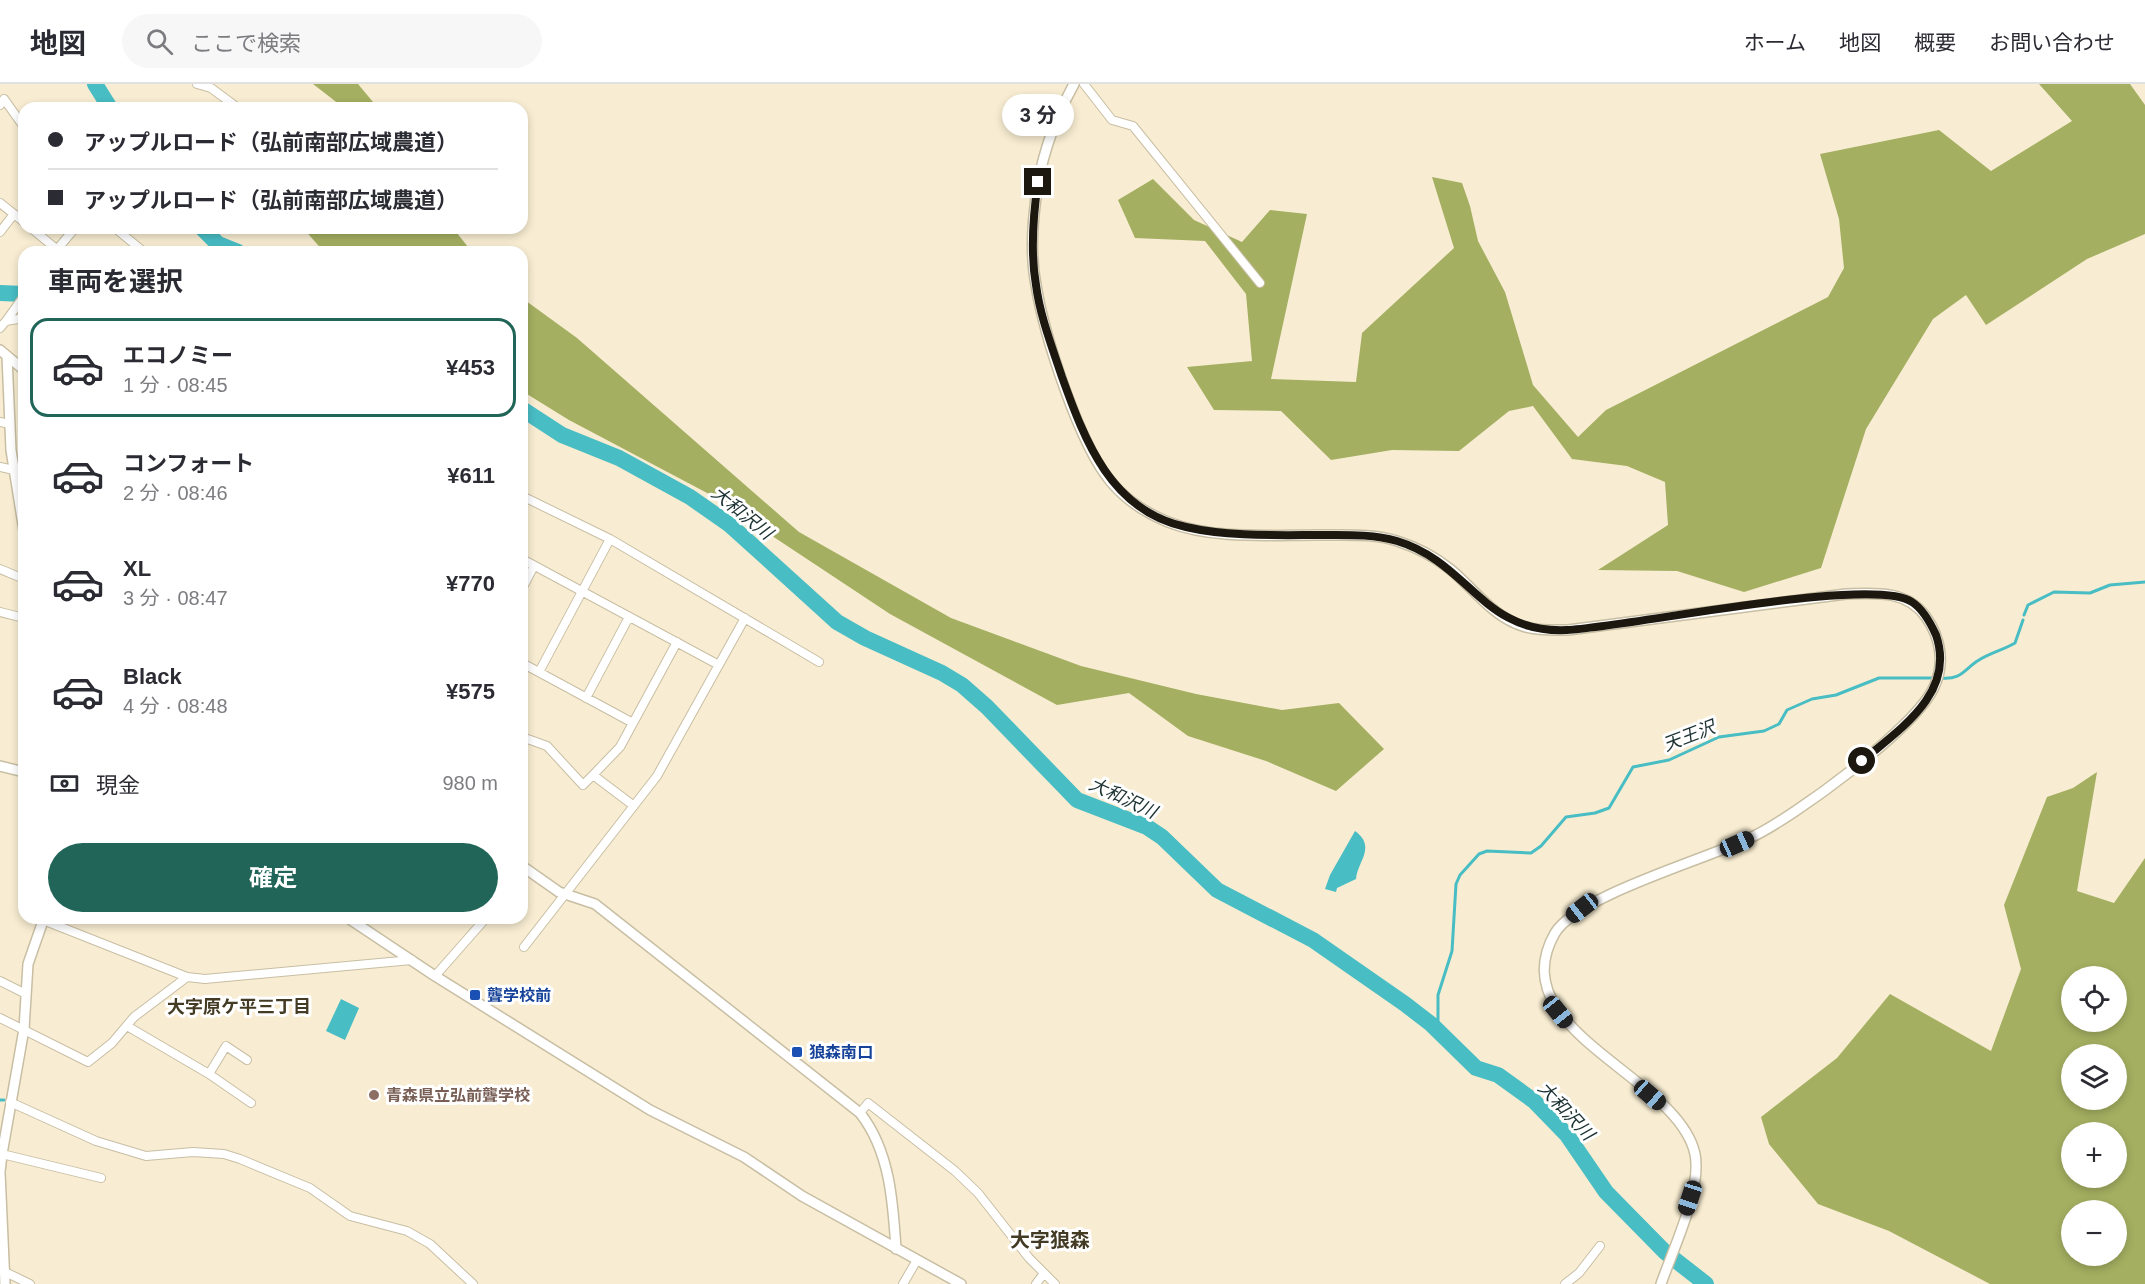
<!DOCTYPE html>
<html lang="ja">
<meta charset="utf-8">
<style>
:root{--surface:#fff;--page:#f7f7f7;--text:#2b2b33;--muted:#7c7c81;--line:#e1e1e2;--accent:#206558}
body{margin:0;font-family:Arial,"Noto Sans JP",sans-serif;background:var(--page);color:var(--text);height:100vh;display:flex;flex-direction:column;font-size:22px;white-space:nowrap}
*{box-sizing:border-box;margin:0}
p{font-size:20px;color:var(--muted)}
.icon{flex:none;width:33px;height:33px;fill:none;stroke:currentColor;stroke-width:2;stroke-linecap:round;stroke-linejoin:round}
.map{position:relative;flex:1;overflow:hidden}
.sheet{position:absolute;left:18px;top:162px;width:510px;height:678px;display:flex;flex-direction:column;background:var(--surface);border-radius:18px;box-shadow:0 3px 9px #0003}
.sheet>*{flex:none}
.guide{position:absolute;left:18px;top:18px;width:510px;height:132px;border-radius:18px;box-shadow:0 3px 9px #0003;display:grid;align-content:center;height:132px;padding:0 30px;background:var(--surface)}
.tools{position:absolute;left:2061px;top:882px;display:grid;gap:12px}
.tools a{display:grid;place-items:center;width:66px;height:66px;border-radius:50%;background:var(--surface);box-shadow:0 3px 9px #0003;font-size:30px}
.end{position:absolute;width:27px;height:27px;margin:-14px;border:8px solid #1c180f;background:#fff;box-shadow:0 0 0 3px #fff}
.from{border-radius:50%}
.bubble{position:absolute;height:42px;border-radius:21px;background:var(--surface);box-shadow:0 3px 9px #0003;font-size:20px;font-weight:700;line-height:42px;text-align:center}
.car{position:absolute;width:18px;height:36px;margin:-18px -9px;border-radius:8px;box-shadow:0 0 4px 2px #0007;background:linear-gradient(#222 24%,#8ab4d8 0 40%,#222 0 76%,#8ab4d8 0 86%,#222 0)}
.guide b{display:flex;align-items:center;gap:21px;height:57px;font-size:22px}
.guide b+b{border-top:2px solid var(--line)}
.guide i{width:15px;height:15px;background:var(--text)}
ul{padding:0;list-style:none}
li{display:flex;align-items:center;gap:18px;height:99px;margin:0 12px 9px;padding:0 18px;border:3px solid transparent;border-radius:18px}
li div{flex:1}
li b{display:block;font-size:22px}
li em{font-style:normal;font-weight:700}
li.active{border-color:var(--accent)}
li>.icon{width:54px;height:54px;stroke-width:1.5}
h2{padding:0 30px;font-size:27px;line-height:72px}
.pay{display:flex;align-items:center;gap:15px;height:66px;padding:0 30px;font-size:22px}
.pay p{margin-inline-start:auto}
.button{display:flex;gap:12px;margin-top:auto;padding:12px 30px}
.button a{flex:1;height:69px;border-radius:36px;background:var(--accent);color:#fff;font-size:24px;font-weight:700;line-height:69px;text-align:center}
header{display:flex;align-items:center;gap:36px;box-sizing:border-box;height:84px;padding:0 30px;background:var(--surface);border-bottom:2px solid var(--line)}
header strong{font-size:28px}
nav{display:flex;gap:33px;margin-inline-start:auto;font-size:21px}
.search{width:420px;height:54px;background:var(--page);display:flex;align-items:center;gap:15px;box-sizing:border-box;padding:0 21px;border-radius:33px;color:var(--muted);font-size:22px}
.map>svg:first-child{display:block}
.forest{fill:#a4af61;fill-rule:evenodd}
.water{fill:#48bdc4}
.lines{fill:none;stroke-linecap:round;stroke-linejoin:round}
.stream{stroke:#48bdc4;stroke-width:3}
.river{stroke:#48bdc4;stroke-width:16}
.minor-casing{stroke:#c8bea3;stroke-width:10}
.tertiary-casing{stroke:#c8bea3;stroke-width:12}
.minor{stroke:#fff;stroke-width:8}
.tertiary{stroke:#fff;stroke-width:9}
.route{stroke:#1c180f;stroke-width:8}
.transit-dot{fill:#1a4fb4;stroke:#fff;stroke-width:2}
.education-dot{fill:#8d6e63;stroke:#fff;stroke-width:2}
.labels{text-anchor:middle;stroke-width:6;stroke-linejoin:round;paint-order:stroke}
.transit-label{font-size:16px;font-weight:bold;fill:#164399;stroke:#fff;text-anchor:start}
.education-label{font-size:16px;font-weight:bold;fill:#785e54;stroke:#fff;text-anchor:start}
.water-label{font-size:18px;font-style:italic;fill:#1b3031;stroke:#fff}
.neighbourhood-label{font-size:18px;font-weight:bold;fill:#443b25;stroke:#fff}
.quarter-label{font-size:20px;font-weight:bold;fill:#443b25;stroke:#fff}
</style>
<header>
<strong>地図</strong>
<div class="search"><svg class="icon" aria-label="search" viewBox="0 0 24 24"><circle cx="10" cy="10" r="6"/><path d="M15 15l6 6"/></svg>ここで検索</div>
<nav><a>ホーム</a><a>地図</a><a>概要</a><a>お問い合わせ</a></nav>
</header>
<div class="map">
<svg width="2145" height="1200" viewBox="0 0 2145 1200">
<rect width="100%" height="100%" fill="#f8edd2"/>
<path class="forest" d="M313,0H358L378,24H344Z
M2039,0H2130L2145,21V150L2087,175L1986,241L1966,211L1933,235L1866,345L1821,484L1744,508L1677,487L1598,486L1668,441L1665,398L1627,382L1572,375L1533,322L1509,327L1459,367L1392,366L1331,376L1281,327L1214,326L1187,283L1252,277L1246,210L1205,157L1135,154L1118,116L1153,95L1194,136L1242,158L1270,126L1307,130L1271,295L1356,298L1362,249L1454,164L1432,93L1462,99L1470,122L1478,157L1505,208L1533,301L1578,353L1606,326L1828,213L1844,184L1839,135L1820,70L1939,46L1991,87L2072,37Z
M303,144H453L472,168H324Z
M522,214L577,254L799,448L951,534L1081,582L1196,610L1282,626L1339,619L1384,665L1336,707L1266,677L1188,652L1129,609L1057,621L890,530L709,410L569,336L522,307Z
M2097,688L2077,807L2114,819L2145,774V1200H1990L1889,1147L1818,1120L1769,1060L1761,1033L1837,974L1890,910L1991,967L2021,885L2004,821L2047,713L2073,704ZM2116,892V938H2072V892ZM2116,970V1016H2072V970ZM2116,1048V1094H2072V1048ZM2116,1126V1172H2072V1126Z"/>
<path class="water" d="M1355,747C1377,763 1357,778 1356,795L1337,804L1336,808L1325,805L1330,791Z
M341,915L359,924L345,956L326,947Z"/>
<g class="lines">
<path class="stream" d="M2024,531L2028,521L2054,508L2090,509L2110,501L2145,498
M1941,594C1962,596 1964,585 1979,576C1990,569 2003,566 2015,559L2023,536
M1438,947V911L1452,867L1456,800L1460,791L1479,770L1487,767L1531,769L1541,762L1566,733L1595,729L1609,724L1633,683L1669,676L1719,653L1764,647L1779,640L1787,626L1812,615L1836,611L1879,594H1934
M0,1016H4"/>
<path class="river" d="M95,0L110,24
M202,144L218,160L238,168
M0,209L24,210
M522,325L562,351L619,374L690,413L730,441L837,538L865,554L942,589L962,601L987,623L1077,716L1147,743L1162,753L1217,806L1313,856L1405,920L1431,940L1476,984L1498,991L1534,1017L1567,1051L1606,1108L1665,1168L1706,1200"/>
<g class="minor-casing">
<path id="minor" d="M197,0L211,4L238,24
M1084,0L1112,36L1133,42L1260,199
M0,21L4,15L24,43
M0,119L24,138
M31,144L60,168
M115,144L144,168
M0,148L14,130
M55,168L75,144
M6,237L24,212
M0,244L6,237L24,234
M0,338L10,340
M0,383L14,386
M522,412L610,455L819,578
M522,475L717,580
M0,485L24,495
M522,505L534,482
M0,528L24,534
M522,579L633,639
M539,588L610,455
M586,614L629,533
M522,653L547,662L583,701L593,691
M634,722L593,691L620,663L677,558
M43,836L187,893L205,895L412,876
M524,863L657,692L745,534
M435,892L486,834
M0,897L26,910
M0,934L88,978L112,959L134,933L187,893
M127,942L209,990L251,1019
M209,990L226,962L247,976
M10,1018L96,1057L146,1072L193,1068L224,1070L240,1075L310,1104L350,1132L407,1147L430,1160L473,1200
M860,1029L868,1019L955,1087L978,1109L1029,1174L1055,1200
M2,1070L101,1094
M5,1188L30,1200
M903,1200L917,1176
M1036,1200L1044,1189
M1565,1200L1579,1189L1600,1162"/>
</g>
<g class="tertiary-casing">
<path id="tertiary" d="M1074,0C1053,38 1039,79 1035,122C1032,147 1031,176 1036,201C1044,251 1079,360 1111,398C1126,416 1146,429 1168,438C1216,457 1277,450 1328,451C1351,451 1375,450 1397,457C1416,463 1435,473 1450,485C1472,503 1490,529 1517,540C1533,547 1551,546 1568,546L1846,510C1876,509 1907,506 1926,533C1941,554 1945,580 1934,603C1916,644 1793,734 1750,754C1706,775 1577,812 1555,849C1499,947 1678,991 1695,1070C1702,1106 1673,1165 1661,1200
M0,266L24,286
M7,272L11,366L24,447
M0,682L24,688
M522,782L559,808L595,820L860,1029C890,1067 893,1118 896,1165
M348,834L435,892L650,1026L744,1073L802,1112L961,1200
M5,1200L0,1088L2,1070L24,945L28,880L44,834"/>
</g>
<use href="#minor" class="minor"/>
<use href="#tertiary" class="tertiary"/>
</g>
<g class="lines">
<path class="route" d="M1038,98C1033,132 1030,167 1036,201C1040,232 1052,263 1062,293C1085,357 1111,427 1186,443C1229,453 1278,451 1322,451C1347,451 1373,450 1397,457C1470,479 1482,550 1567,546C1630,543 1873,491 1912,518C1923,525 1931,540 1936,551C1956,609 1900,645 1862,677"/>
</g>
<g class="transit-dot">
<rect x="469" y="905" width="12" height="12" rx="3"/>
<rect x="791" y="962" width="12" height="12" rx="3"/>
</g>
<circle class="education-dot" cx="374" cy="1011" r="6"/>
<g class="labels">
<g class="transit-label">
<text x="487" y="917">聾学校前</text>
<text x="809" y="974">狼森南口</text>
</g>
<g class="education-label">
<text x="386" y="1017">青森県立弘前聾学校</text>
</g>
<g class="water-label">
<text transform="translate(742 429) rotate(39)" y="6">大和沢川</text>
<text transform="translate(1689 652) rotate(-21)" y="6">天王沢</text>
<text transform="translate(1123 714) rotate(25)" y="6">大和沢川</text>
<text transform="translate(1566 1027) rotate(47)" y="6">大和沢川</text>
</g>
<g class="neighbourhood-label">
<text x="239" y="929">大字原ケ平三丁目</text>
</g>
<g class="quarter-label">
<text x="1050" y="1163">大字狼森</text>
</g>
</g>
</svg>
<div class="tools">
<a><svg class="icon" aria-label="locate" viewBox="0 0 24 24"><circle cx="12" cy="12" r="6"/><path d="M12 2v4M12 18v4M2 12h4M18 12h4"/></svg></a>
<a><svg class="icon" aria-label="layers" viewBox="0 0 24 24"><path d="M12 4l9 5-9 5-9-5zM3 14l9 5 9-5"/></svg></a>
<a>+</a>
<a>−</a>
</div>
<i class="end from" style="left:1862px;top:677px"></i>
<i class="end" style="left:1038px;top:98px"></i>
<div class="bubble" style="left:1002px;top:10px;width:72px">3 分</div>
<i class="car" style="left:1737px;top:760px;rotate:66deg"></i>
<i class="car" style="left:1582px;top:824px;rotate:232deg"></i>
<i class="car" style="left:1558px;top:928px;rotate:141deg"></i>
<i class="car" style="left:1650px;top:1011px;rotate:131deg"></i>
<i class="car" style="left:1690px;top:1114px;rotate:198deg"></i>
<div class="guide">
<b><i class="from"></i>アップルロード（弘前南部広域農道）</b>
<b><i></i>アップルロード（弘前南部広域農道）</b>
</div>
<section class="sheet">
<h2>車両を選択</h2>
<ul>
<li class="active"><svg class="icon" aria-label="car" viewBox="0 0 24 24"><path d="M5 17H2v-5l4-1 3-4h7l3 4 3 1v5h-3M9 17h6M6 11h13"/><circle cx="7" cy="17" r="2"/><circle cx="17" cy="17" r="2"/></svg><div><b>エコノミー</b><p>1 分 · 08:45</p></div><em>¥453</em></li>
<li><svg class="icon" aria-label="car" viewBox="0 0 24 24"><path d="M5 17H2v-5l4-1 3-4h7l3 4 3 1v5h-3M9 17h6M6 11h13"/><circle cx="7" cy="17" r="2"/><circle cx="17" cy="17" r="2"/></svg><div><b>コンフォート</b><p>2 分 · 08:46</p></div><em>¥611</em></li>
<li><svg class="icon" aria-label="car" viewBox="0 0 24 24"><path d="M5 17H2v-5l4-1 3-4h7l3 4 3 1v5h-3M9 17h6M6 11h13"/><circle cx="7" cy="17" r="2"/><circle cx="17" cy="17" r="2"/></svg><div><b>XL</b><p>3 分 · 08:47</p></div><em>¥770</em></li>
<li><svg class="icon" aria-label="car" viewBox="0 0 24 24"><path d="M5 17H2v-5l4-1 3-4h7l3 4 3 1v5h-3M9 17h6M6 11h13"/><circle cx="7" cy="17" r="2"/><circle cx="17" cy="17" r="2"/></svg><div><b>Black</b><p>4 分 · 08:48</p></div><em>¥575</em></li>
</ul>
<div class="pay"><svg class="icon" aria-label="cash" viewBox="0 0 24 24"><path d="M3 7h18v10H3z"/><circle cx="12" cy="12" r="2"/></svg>現金<p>980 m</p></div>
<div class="button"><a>確定</a></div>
</section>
</div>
